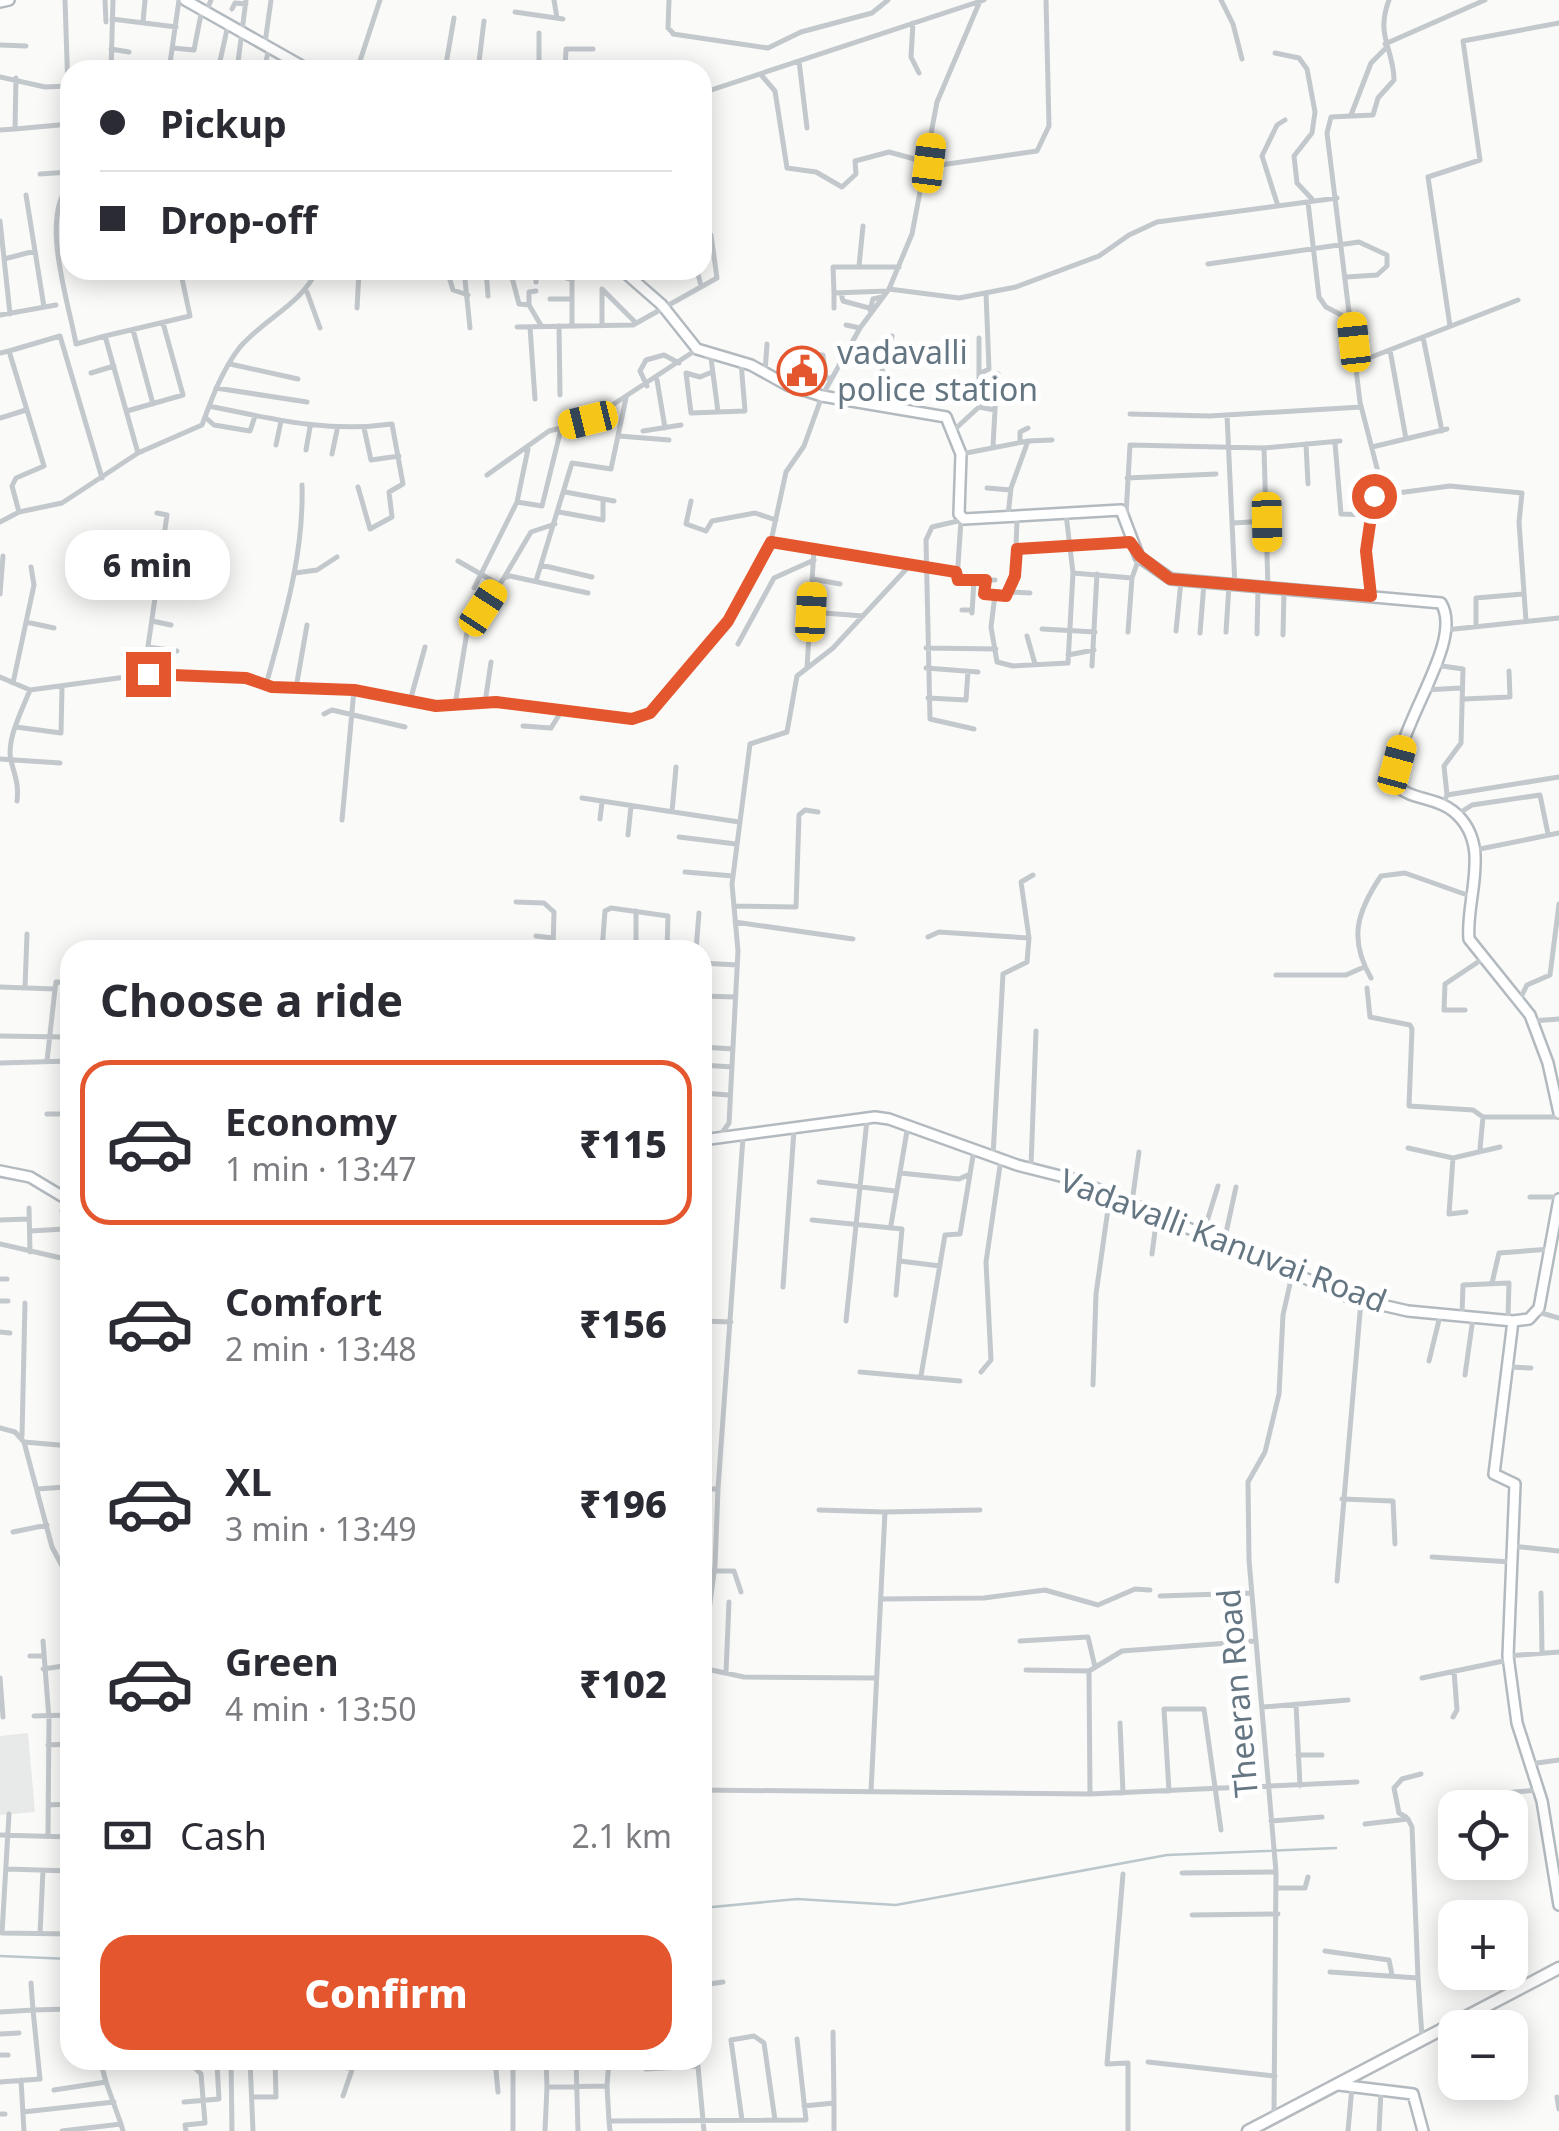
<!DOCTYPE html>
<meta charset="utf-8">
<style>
:root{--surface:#fff;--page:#f7f7f7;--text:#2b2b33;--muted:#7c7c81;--line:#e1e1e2;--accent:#e4572e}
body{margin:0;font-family:"Noto Sans",sans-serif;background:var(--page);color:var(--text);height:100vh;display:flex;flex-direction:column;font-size:38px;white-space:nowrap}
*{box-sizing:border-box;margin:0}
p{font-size:32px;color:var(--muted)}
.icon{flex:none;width:55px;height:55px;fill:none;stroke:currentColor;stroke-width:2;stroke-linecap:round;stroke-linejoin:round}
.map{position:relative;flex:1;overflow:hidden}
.side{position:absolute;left:60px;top:940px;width:652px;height:1130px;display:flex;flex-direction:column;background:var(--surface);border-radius:30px;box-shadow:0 5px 25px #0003}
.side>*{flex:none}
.guide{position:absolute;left:60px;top:60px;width:652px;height:220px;border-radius:30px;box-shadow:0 5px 25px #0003;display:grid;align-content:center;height:220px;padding:0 40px;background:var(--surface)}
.tools{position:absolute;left:1438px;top:1790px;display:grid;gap:20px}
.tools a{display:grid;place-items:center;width:90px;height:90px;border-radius:20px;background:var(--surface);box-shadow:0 5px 25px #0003;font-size:50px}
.end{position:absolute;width:45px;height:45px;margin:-22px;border:12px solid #e4572e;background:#fff;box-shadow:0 0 0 5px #fff}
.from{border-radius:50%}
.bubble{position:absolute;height:70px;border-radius:30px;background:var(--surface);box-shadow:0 5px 25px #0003;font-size:32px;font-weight:800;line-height:70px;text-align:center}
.car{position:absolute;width:30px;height:60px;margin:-30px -15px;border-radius:12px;box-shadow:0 0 8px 2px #0007;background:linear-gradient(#f5c518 24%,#345 0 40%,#f5c518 0 76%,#345 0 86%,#f5c518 0)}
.guide b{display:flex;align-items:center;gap:35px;height:95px;font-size:38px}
.guide b+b{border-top:2px solid var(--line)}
.guide i{width:25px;height:25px;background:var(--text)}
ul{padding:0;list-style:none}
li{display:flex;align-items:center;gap:30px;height:165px;margin:0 20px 15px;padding:0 20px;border:5px solid transparent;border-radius:30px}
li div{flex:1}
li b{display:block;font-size:38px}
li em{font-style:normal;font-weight:800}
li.active{border-color:var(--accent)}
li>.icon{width:90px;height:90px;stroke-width:1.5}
h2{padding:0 40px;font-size:45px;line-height:120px}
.pay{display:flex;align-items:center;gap:25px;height:110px;padding:0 40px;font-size:38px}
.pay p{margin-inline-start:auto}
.action{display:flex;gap:20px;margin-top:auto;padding:20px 40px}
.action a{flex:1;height:115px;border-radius:30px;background:var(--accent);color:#fff;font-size:40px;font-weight:800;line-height:115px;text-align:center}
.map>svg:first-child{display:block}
.built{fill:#e8e9e9}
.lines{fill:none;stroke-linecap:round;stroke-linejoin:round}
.stream{stroke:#bbc7cb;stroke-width:2.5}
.secondary-casing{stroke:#b3babf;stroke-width:14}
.primary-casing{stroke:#b5babe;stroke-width:15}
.street{stroke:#c3c8cc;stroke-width:5}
.secondary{stroke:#fff;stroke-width:9}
.primary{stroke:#fff;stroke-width:10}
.route{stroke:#e4572e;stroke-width:12}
.labels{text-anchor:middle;stroke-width:10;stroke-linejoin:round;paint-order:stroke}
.poi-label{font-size:32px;fill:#657683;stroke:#fff;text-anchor:start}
.street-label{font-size:32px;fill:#657683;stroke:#fff}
</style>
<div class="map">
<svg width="1559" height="2131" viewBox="0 0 1559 2131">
<rect width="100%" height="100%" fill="#fafaf8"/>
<path class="built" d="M28,1733L35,1812L0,1815V1736Z"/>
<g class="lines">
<path class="stream" d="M702,1908L797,1899L896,1905L1167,1855L1336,1848
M0,1956L70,1959"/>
<g class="secondary-casing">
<path id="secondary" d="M185,0L309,70
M0,2L9,0
M622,270L662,305L697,349L751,365L787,385L822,396L946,417L961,454L959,514L964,519L1121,510L1139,557L1171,579L1441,603C1466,644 1390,732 1396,785C1410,800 1436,797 1453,811C1494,844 1465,898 1469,939L1530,1015L1548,1063L1559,1113
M702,1140L875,1117L889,1119L1017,1165L1076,1180L1351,1298L1408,1311L1513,1321L1529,1319L1539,1308L1559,1199
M0,1171L30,1177L70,1201
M1513,1321L1494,1474L1515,1484L1508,1656L1517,1723L1542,1801L1559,1905
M1339,2085L1413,2094L1423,2131"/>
</g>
<g class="primary-casing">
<path id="primary" d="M1248,2131L1559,1968"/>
</g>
<path class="street" d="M65,0L70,152
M105,0L106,22
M554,0L557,18
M669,0L668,28L673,33
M1221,0L1233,24L1242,59
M232,9L235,3L246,4
M206,12L211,0
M515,12L563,19
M112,19L176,27
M143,22L145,0
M913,23L911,57L919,73
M673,34L768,48L801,32L872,13L888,0
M265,43L271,0
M1385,44L1485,0
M0,45L26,46
M173,48L194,50L202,9
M111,49L129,52
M1275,53L1299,58L1307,69L1315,112L1312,133L1294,156L1297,183L1312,199
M799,61L807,128
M111,68L129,70
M111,70L113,0
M169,70L179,0
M218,70L228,25
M237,70L246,0
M264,70L269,48
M357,70L380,0
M445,70L454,18
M478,70L484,21
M539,70V33
M565,70L566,49H593
M762,76L775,91L787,168L816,172L842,187L856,174L855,161L889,152L929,163
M0,77L45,87L68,86
M702,93L984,0
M1351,115L1371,63L1385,49
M15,129L70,124
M0,130L15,129L16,78
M927,167L1037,151L1049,126L1046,0
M40,174L70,172
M70,184C39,217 69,303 76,344L105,336
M26,195L44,307
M1308,202L1319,297L1326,307L1351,320
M1278,206L1262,156L1277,125L1285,120
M0,221L10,314
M4,259L35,251
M1208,264L1359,242L1387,255V266L1377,275L1347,277
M859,266L863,226
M355,270H420
M447,270L453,290L468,295
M464,270L470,328
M486,270L488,296
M510,270L519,304L529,305
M536,270V282
M562,270L563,277L572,280V326
M697,270L701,286
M580,273H622
M889,289L959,298L1016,287L1099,256L1129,235L1157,222L1337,198
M536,291L529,292V305L542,327
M887,291L834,293L833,267H899
M307,292L320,328
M834,293V308
M841,293L843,301L869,308
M550,299H572
M357,308L359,272
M870,310L873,299L882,297
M0,315L56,305
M846,325L860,328
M559,326L560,395
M602,326V289L636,323
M1450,326L1428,177L1480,160L1463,41L1559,23
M517,327L633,325L717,278L711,235
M530,327L535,399
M133,330L153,404
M1423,337L1442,431
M1390,350L1406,439
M9,351L60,336L102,478
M0,353L9,351L44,466L16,478L12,486L19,512
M706,355L711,358L718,412
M1356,363L1518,300
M230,364L298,379
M712,372L700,377L686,373L691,413L745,411L741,362
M765,372L767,344
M91,373L114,366
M981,373L989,369L986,293
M657,380L665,428
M991,381L996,392L993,446
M786,384L797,352L823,355L826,378H832
M647,386L640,371L646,360L664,355L679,363
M216,388L307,402
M979,392L998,374
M873,403L892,336
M209,406C272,419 328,433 392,424L403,484L389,492L392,517L370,529L358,487
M979,407V338
M127,411L183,395L163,323
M1130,414L1209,416L1361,407
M1227,415L1235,586
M205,417L214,425L250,431L255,416
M0,418L26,410
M364,428L371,460L399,456
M954,430L979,407L995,410
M643,431L681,425
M619,436L669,440
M1020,441V432L1028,428
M1028,441L1052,440
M1335,443L1341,514L1371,515
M1306,444L1308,484
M276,445L281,421
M1372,447L1447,429
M1264,448L1268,589
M528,449L517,502L542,506L561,429
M306,450L310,427
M138,453L105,336L190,316L181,274L189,270
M332,454L337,430
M961,454L1028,441L1011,488L1008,516
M487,475L549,431L588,421L696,350
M1127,478L1216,474
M987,488L1011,490
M565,492L614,501
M1375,496L1450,486L1522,493L1519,522L1526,621
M691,501L686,524L706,531L712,521L755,513L776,520
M559,512L603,520V499
M1066,514L1073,573
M1126,515L1130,445L1264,448L1340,441
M961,520L957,580H995
M958,521L932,527L926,540L930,719L974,729
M0,522L19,512L62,503L138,453L202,425C212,398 222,370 240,347C265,318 301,305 317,270
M1233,523L1267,521
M771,541L956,573
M1017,549L1130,541
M458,561L498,584
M541,565L592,577
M295,573L317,570L337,557
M505,576L531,532L555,524
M813,579L840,584
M986,580L984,594L1006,596L1015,576L1017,519
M536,581L572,463L611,469L626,398
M474,588L517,502
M156,589L183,593
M1008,592L1030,593
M0,594L3,556
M995,595L991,627L997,662L1013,666L1068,663L1073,573L1132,578L1139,558
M1371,596L1366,551L1378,472L1360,402L1327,133L1331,117L1373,115L1378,98L1394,80C1394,49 1375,36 1389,0
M962,610H972
M811,612L863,616
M972,613L974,580
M152,621L171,625
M26,622L54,628
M1476,626V598L1523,594
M1042,629L1095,632
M1445,630L1559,618
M1176,631L1181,581
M1128,632L1132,578
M1226,632L1229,585
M1200,633L1204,583
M1257,634L1258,588
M1283,635L1284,590
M1027,636L1035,664
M738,644L774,578L814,560
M148,647L177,651
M926,648L996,649
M1068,655L1094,650
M1435,665L1463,669L1461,743L1444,766L1447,795L1443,804
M1092,666L1097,574
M807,668L814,548
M926,668L978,672
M144,674L167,515L157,513
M0,677L30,690L148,674L246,678L272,687L354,690L436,707L496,702L632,719L649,713L728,621L750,587L771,541L786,472L804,446L822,396L860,328L889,289L912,234L937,102L980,1
M13,683L34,585L31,567
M266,685C284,619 304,555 302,485
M296,688L307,625
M1424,690L1461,688
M928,698L966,700L968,671
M1464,699L1510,697L1509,671
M410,701L425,647
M485,703L491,662
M455,705L467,632L504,578L510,576L588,593
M324,714L332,710L405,727
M523,726L551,728L562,710
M16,727L61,733L62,687
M0,759L60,763
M1447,795L1559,777
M582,798L739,822
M17,801C19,784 15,776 11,761C6,740 22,710 30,690
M672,812L676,767
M1458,814L1472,805L1540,795L1548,834
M600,819L602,802
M342,820L354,690
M628,835L631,806
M679,837L736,844
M1475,850L1559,833
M685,872L733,876
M516,902L544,903L554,912L553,950
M734,906L796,907L799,815L805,810L818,812
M735,922L853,939
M536,936L553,938
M928,937L939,932L1029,938
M636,941V911
M602,950L605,911L611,908L668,916L667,950
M696,950L699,913
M702,963L737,965
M1276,975H1346L1364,967
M1371,978C1349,940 1356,913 1381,876L1405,873L1470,896
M0,987L55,989L56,982L70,983
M25,988L27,934
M1367,988L1370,1017L1410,1025L1412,1029L1409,1106L1473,1110L1483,1117H1559
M702,996L736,997
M1520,999L1527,985L1550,975L1559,904
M1465,1010H1444L1445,984L1481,960
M1532,1021L1559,1019
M0,1036L64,1037
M702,1047L733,1049
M47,1061L55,989
M0,1063L70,1061
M702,1065L732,1067
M702,1093L729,1095
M47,1114H70
M719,1137L729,1123L738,951L732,884L750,744L787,732L797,676L833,648L912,563
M1408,1148L1453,1158L1500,1147
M1480,1149L1483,1117
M993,1156L1003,974L1027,962L1029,938L1021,882L1033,875
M1453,1158L1449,1214L1466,1212
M1031,1166L1036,1031
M900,1173L959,1179L970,1174
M819,1182L895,1191
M1530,1197H1559
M1132,1202L1139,1152
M29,1208L30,1252
M0,1220L28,1219
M812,1220L902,1229L896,1295
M891,1225L908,1125
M30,1231L64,1229
M1203,1234L1218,1186
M1224,1242L1236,1187
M0,1244L70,1260
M1152,1254L1157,1216
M69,1260L62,1210L70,1205
M900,1261L940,1266
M0,1279H7
M1492,1283L1499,1253L1551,1249
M783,1287L794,1130
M0,1301H8
M1538,1312L1559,1318
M1462,1314L1463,1285L1509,1283L1508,1317
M702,1321L731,1322
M846,1321L867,1120
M0,1332L10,1333
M1429,1361L1440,1316
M1509,1367L1531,1368
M860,1372L960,1381
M981,1372L991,1360L986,1262L1001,1159
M1465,1375L1473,1318
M921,1376L945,1235L960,1234L974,1150
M1093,1385L1096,1294L1110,1195
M0,1428L15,1432L24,1442L70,1446
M22,1436L25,1303
M24,1442L52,1547L70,1581
M38,1489L65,1487
M702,1489H718L743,1137
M1342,1499L1393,1501L1395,1544
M819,1510L885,1512L871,1791
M885,1512L980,1510
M13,1532L47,1525
M1512,1546L1559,1551
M1432,1557L1511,1562
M715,1571H734L741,1592
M1337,1581L1361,1301
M1541,1593L1542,1652
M1160,1596L1252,1593
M881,1599L984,1598L1045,1590L1098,1605L1135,1589L1150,1590
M43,1641L49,1719L48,1835
M1020,1641L1088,1637L1095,1667
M30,1656H43
M1508,1656L1559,1652
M702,1662L715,1566L718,1489
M702,1668L744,1677L876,1678
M43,1669L70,1665
M1026,1670L1089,1671
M726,1672L729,1602
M0,1678L3,1717
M1422,1678L1508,1660
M1296,1704L1300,1786
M1263,1707L1348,1700
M34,1716L70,1715
M1453,1717L1457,1710L1454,1671
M1120,1723L1123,1793
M48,1745L70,1744
M1298,1755H1322
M1530,1764L1559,1760
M702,1790L1090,1794L1357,1782
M1169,1791L1164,1709H1204L1221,1830
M1090,1794L1089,1671L1122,1651L1255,1641
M1450,1798L1538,1790
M48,1805L70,1804
M1406,1817L1399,1813L1394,1788L1402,1779L1421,1774
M1271,1821L1322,1817
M1365,1824L1408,1819L1412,1827L1418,1978
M0,1835L70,1837
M7,1869L70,1871
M1182,1873L1276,1872
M1123,1874L1107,2064L1128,2063V2131
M1277,1888H1305L1308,1877
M1192,1915L1278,1914
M2,1933L9,1814
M3,1933L70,1934
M40,1934L43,1870
M1325,1951L1389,1960L1392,1975
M1330,1972L1418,1978L1422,2037
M702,1985L723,1982
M0,2012L33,2010L31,1983
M0,2034L19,2033
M0,2055H8
M100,2060L106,2082
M231,2060L232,2131
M250,2060L253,2131
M323,2060L347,2068L445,2062
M495,2060L498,2092
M513,2060V2131
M546,2060L547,2087L607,2086L609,2121
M576,2060L578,2131
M446,2062L493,2060
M1148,2062L1275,2076
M698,2066L704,2131
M646,2069L698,2066L696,2060
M21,2080L24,2131
M0,2082L40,2079L33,2010L70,2009
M607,2086L609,2060
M54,2090L106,2082L121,2124
M343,2096L353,2067
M252,2097H276L275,2060
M1557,2097L1559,2109
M184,2102L219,2099L217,2064H208V2060
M804,2106L834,2103L833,2032
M23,2112L114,2102
M0,2114H5
M1274,2114L1276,1872L1249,1560L1248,1482L1265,1452L1279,1394L1283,1315L1292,1275
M742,2120L731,2040L754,2036L764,2043L775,2120
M62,2131L121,2124L123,2131
M186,2131L185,2125L205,2123L201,2074L187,2060
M545,2131L547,2087
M610,2131L609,2121L806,2120L797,2039
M834,2131V2104
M1348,2131L1352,2087
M1379,2131L1381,2091"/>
<use href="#secondary" class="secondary"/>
<use href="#primary" class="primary"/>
</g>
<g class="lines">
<path class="route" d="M148,674L246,678L272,687L354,690L436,706L496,702L632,719L650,713L728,621L771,542L956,572L958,580H986L984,594L1006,596L1015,576L1017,549L1130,542L1140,556L1170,579L1371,596L1366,551L1374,496"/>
</g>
<defs>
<g id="civic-ring" transform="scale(2.5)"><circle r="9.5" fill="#fff" stroke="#e4572e" stroke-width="1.5"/><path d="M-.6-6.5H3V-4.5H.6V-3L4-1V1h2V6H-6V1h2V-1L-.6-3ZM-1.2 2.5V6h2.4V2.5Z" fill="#e4572e"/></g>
</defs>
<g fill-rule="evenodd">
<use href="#civic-ring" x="802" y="371"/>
</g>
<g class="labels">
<g class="poi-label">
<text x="837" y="364">vadavalli<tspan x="837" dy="37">police station</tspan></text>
</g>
<g class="street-label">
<text transform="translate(1223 1241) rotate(21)" y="11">Vadavalli Kanuvai Road</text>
<text transform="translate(1238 1693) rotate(-95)" y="11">Theeran Road</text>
</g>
</g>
</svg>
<div class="tools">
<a><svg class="icon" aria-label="locate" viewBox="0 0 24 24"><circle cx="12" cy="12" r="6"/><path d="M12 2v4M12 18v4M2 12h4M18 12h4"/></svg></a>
<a>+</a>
<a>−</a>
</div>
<i class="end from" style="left:1374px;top:496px"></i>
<i class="end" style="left:148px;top:674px"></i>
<div class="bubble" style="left:65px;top:530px;width:165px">6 min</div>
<i class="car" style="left:929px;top:163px;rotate:7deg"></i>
<i class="car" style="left:1354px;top:342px;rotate:354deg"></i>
<i class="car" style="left:588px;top:420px;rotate:256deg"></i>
<i class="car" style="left:1267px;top:522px;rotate:179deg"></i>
<i class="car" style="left:483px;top:608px;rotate:33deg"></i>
<i class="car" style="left:811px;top:612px;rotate:3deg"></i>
<i class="car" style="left:1397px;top:765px;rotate:15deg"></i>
<div class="guide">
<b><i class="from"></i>Pickup</b>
<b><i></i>Drop-off</b>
</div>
<section class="side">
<h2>Choose a ride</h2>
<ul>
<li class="active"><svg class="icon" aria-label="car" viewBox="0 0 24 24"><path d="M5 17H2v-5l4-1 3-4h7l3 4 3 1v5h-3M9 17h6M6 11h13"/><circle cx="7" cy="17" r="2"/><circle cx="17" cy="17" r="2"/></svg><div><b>Economy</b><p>1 min · 13:47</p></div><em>₹115</em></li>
<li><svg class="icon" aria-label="car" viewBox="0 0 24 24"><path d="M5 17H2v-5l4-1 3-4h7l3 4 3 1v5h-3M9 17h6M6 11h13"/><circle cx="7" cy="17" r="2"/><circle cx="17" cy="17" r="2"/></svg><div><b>Comfort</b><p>2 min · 13:48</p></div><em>₹156</em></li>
<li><svg class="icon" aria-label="car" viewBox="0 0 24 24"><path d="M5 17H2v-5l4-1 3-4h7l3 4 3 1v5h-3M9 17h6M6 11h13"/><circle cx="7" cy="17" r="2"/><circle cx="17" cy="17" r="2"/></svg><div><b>XL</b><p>3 min · 13:49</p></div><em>₹196</em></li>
<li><svg class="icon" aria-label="car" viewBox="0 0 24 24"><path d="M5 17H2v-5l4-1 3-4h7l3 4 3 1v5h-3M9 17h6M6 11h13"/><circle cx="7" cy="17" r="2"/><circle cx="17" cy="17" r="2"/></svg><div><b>Green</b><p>4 min · 13:50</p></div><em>₹102</em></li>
</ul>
<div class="pay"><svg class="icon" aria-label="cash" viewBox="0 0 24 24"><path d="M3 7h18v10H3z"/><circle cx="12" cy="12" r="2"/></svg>Cash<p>2.1 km</p></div>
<div class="action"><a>Confirm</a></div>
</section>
</div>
